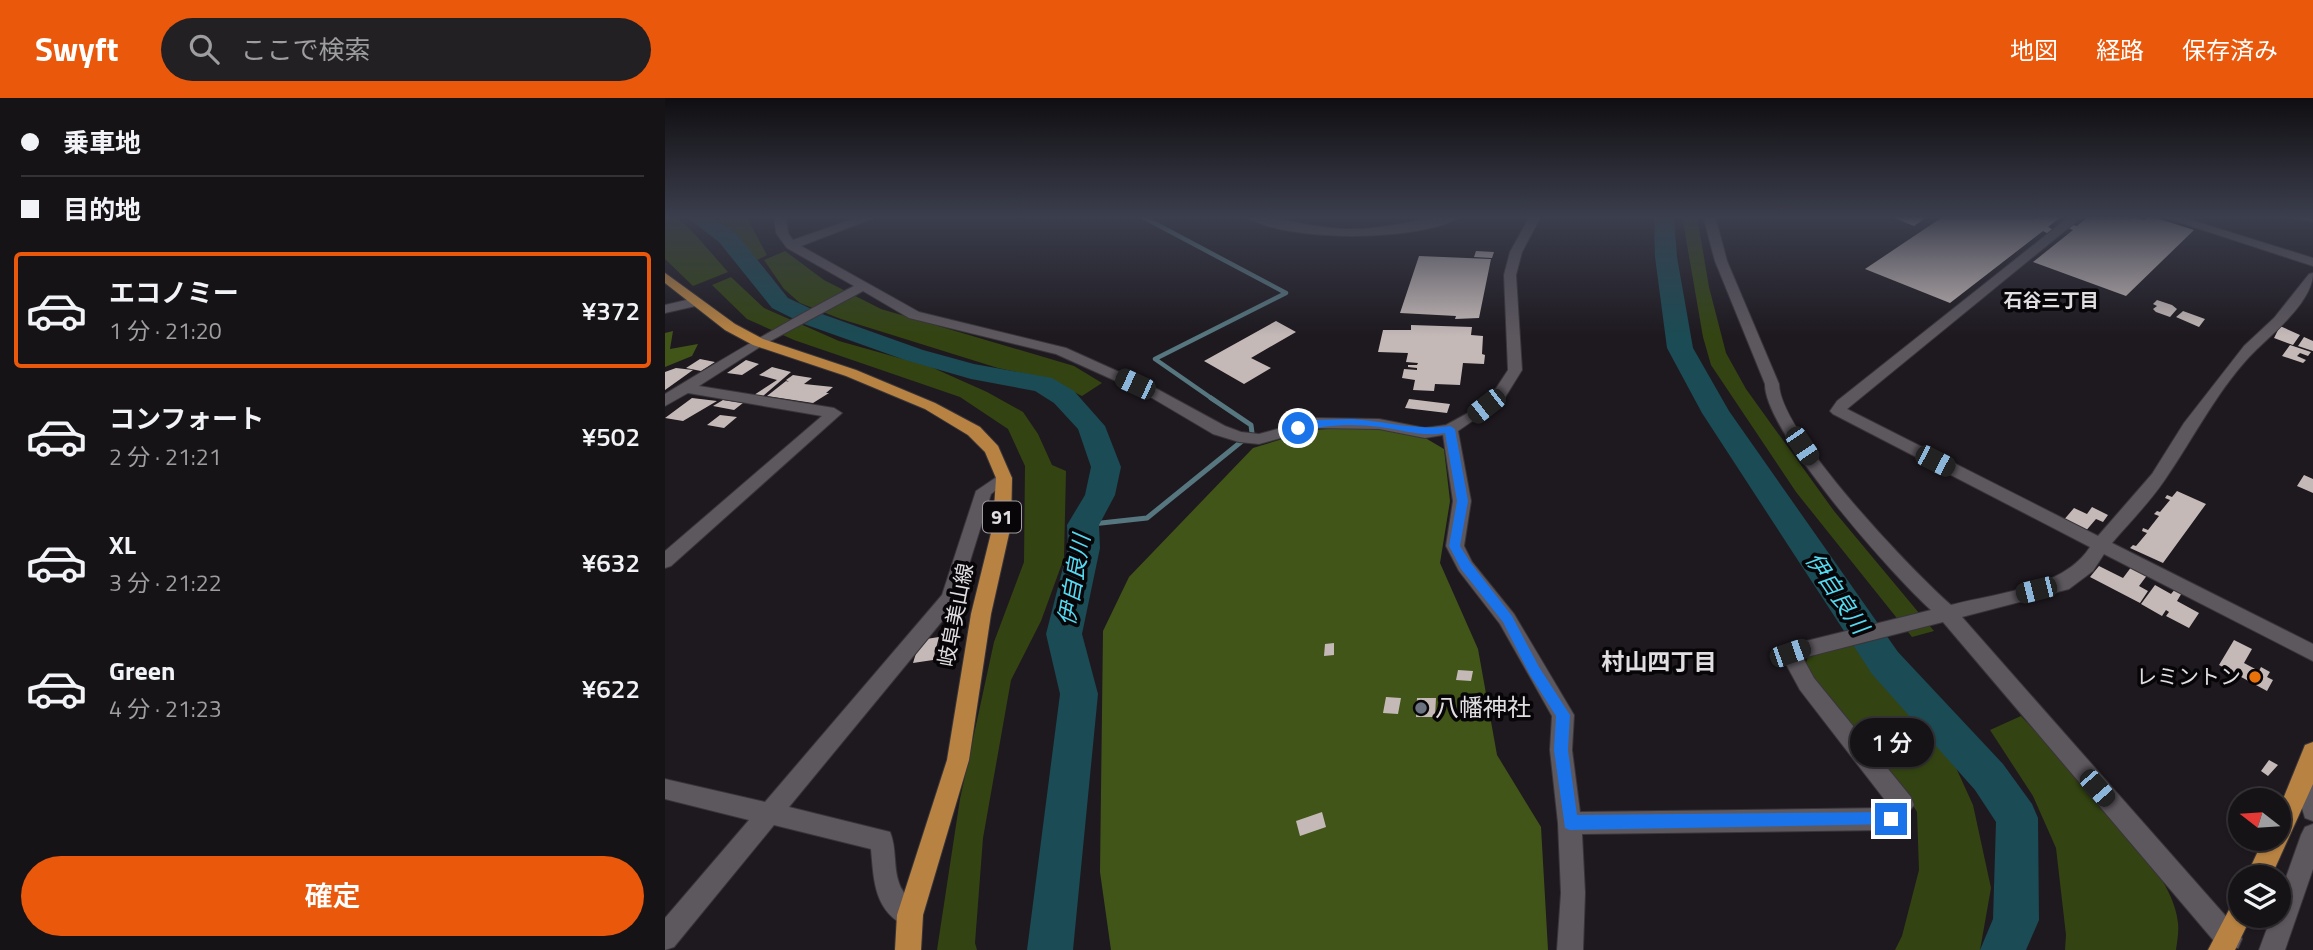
<!DOCTYPE html>
<html lang="ja">
<meta charset="utf-8">
<style>
:root{--surface:#161317;--page:#232024;--text:#f1f3f6;--muted:#9e9ea1;--line:#353236;--accent:#ea580c}
body{margin:0;font-family:"Titillium Web","Noto Sans JP",sans-serif;background:var(--page);color:var(--text);height:100vh;display:flex;flex-direction:column;font-size:26px;white-space:nowrap}
*{box-sizing:border-box;margin:0}
p{font-size:23px;color:var(--muted)}
.icon{flex:none;width:38px;height:38px;fill:none;stroke:currentColor;stroke-width:2;stroke-linecap:round;stroke-linejoin:round}
.map{position:relative;flex:1;overflow:hidden}
.side{display:flex;flex-direction:column;background:var(--surface);width:665px}
.side>*{flex:none}
.top-card{display:grid;align-content:center;height:154px;padding:0 21px;background:var(--surface)}
.needle{width:46px;rotate:287deg}
.controls{position:absolute;left:1563px;top:690px;display:grid;gap:14px}
.controls a{display:grid;place-items:center;width:63px;height:63px;border-radius:50%;background:var(--surface);box-shadow:0 2px 5px #0004,0 0 0 2px var(--line);font-size:35px}
.end{position:absolute;width:32px;height:32px;margin:-16px;border:9px solid #1a73e8;background:#fff;box-shadow:0 0 0 4px #fff}
.from{border-radius:50%}
.bubble{position:absolute;height:49px;border-radius:24px;background:var(--surface);box-shadow:0 2px 5px #0004,0 0 0 2px var(--line);font-size:23px;font-weight:600;line-height:49px;text-align:center}
.car{position:absolute;width:21px;height:42px;margin:-21px -10px;border-radius:9px;box-shadow:0 0 5px 2px #0007;background:linear-gradient(#222 24%,#8ab4d8 0 40%,#222 0 76%,#8ab4d8 0 86%,#222 0)}
.top-card b{display:flex;align-items:center;gap:24px;height:66px;font-size:26px}
.top-card b+b{border-top:2px solid var(--line)}
.top-card i{width:18px;height:18px;background:var(--text)}
ul{padding:0;list-style:none}
li{display:flex;align-items:center;gap:21px;height:116px;margin:0 14px 10px;padding:0 7px;border:4px solid transparent;border-radius:7px}
li div{flex:1}
li b{display:block;font-size:26px}
li em{font-style:normal;font-weight:600}
li.selected{border-color:var(--accent)}
li>.icon{width:63px;height:63px;stroke-width:1.5}
.primary-button{display:flex;gap:14px;margin-top:auto;padding:14px 21px}
.primary-button a{flex:1;height:80px;border-radius:42px;background:var(--accent);color:#fff;font-size:28px;font-weight:600;line-height:80px;text-align:center}
header{display:flex;align-items:center;gap:42px;box-sizing:border-box;height:98px;padding:0 35px;background:var(--accent);color:#fff}
header strong{font-size:33px}
nav{display:flex;gap:38px;margin-inline-start:auto;font-size:24px}
.search{width:490px;height:63px;background:var(--page);display:flex;align-items:center;gap:18px;box-sizing:border-box;padding:0 24px;border-radius:38px;color:var(--muted);font-size:26px}
main{display:flex;flex:1;min-height:0}
.map>svg:first-child{display:block}
.green{fill:#334412}
.forest{fill:#415519}
.lines{fill:none;stroke-linecap:round;stroke-linejoin:round}
.stream-far1{stroke:#56777f;stroke-width:4.5}
.stream{stroke:#56777f;stroke-width:5}
.river{fill:#1b4b54;fill-rule:evenodd}
.building{fill:#c4b9b7}
.minor-casing{stroke:#383539;stroke-width:2}
.major-casing{stroke:#383539;stroke-width:2}
.minor{fill:#5d575e;fill-rule:evenodd}
.major{fill:#b88342;fill-rule:evenodd}
.route{fill:#1a73e8}
.food-dot{fill:#e8710a;stroke:#070507;stroke-width:2.5}
.worship-dot{fill:#6b7280;stroke:#070507;stroke-width:2.5}
.labels{text-anchor:middle;stroke-width:7;stroke-linejoin:round;paint-order:stroke}
.far-neighbourhood-label{font-size:19px;font-weight:bold;fill:#e1dee2;stroke:#070507}
.shield{fill:#070507;stroke:#a09da0;stroke-width:2}
.shield-label{font-size:19px;font-weight:bold;fill:#e1dee2}
.street-label{font-size:21px;fill:#e1dee2;stroke:#070507}
.poi-label{font-size:21px;fill:#e1dee2;stroke:#070507;text-anchor:end}
.water-label{font-size:23px;font-style:italic;fill:#54d9f0;stroke:#070507}
.neighbourhood-label{font-size:23px;font-weight:bold;fill:#e1dee2;stroke:#070507}
.near-poi-label{font-size:24px;fill:#e1dee2;stroke:#070507;text-anchor:start}
</style>
<header>
<strong>Swyft</strong>
<div class="search"><svg class="icon" aria-label="search" viewBox="0 0 24 24"><circle cx="10" cy="10" r="6"/><path d="M15 15l6 6"/></svg>ここで検索</div>
<nav><a>地図</a><a>経路</a><a>保存済み</a></nav>
</header>
<main>
<section class="side">
<div class="top-card">
<b><i class="from"></i>乗車地</b>
<b><i></i>目的地</b>
</div>
<ul>
<li class="selected"><svg class="icon" aria-label="car" viewBox="0 0 24 24"><path d="M5 17H2v-5l4-1 3-4h7l3 4 3 1v5h-3M9 17h6M6 11h13"/><circle cx="7" cy="17" r="2"/><circle cx="17" cy="17" r="2"/></svg><div><b>エコノミー</b><p>1 分 · 21:20</p></div><em>¥372</em></li>
<li><svg class="icon" aria-label="car" viewBox="0 0 24 24"><path d="M5 17H2v-5l4-1 3-4h7l3 4 3 1v5h-3M9 17h6M6 11h13"/><circle cx="7" cy="17" r="2"/><circle cx="17" cy="17" r="2"/></svg><div><b>コンフォート</b><p>2 分 · 21:21</p></div><em>¥502</em></li>
<li><svg class="icon" aria-label="car" viewBox="0 0 24 24"><path d="M5 17H2v-5l4-1 3-4h7l3 4 3 1v5h-3M9 17h6M6 11h13"/><circle cx="7" cy="17" r="2"/><circle cx="17" cy="17" r="2"/></svg><div><b>XL</b><p>3 分 · 21:22</p></div><em>¥632</em></li>
<li><svg class="icon" aria-label="car" viewBox="0 0 24 24"><path d="M5 17H2v-5l4-1 3-4h7l3 4 3 1v5h-3M9 17h6M6 11h13"/><circle cx="7" cy="17" r="2"/><circle cx="17" cy="17" r="2"/></svg><div><b>Green</b><p>4 分 · 21:23</p></div><em>¥622</em></li>
</ul>
<div class="primary-button"><a>確定</a></div>
</section>
<div class="map">
<svg width="1648" height="852" viewBox="0 0 1648 852">
<rect width="100%" height="100%" fill="#1e191f"/>
<path class="green" d="M0,118H9L27,133L63,174L28,188L0,161Z
M50,118H81L102,157L92,162Z
M1017,118H1032L1044,189L1061,255L1081,291L1169,413L1269,533L1247,539L1131,394L1046,267L1038,239Z
M120,153L159,182L216,211L409,268L437,285L417,298L380,280L333,270L176,221L135,205L119,191L99,162Z
M66,179L99,210L174,243L266,269L322,294L358,314L373,336L387,367L401,373L399,460L376,523L346,582L318,740L310,845L312,852H272L295,701L329,544L359,464L360,368L343,331L295,299L129,242L82,221L47,187Z
M1188,544L1282,650L1308,707L1326,790L1315,852H1230L1237,838L1254,772L1252,714L1233,683L1140,569L1143,558Z
M1356,618C1397,663 1509,766 1513,825C1514,834 1512,844 1511,852H1400L1401,837L1391,750L1368,698L1325,632Z"/>
<path class="forest" d="M8,233L5,251L33,246L27,258L0,269V235Z
M708,328L762,341L779,351L785,403L775,465L813,551L832,657L876,729L883,852H446L435,774L438,533L464,479L588,350L647,332Z"/>
<g class="lines">
<path class="stream-far1" d="M476,118L621,195L490,261L549,302"/>
<path class="stream" d="M418,427L482,420L587,335L586,327L546,300"/>
<path class="river" d="M20,118H45L70,134L123,200L157,216L258,252L309,266L387,280L409,293L440,328L456,369L450,397L434,427L435,450L417,536L433,596L408,852H362L395,596L381,536L403,450L402,427L420,397L426,369L413,331L389,305L370,293L306,281L240,262L139,226L107,210L54,144Z
M989,118H1009L1012,159L1028,250L1064,313L1233,554L1338,666L1367,706L1373,720L1374,822L1361,852H1315L1328,821L1331,724L1310,692L1207,576L1037,315L1002,250L990,159Z"/>
</g>
<path class="building" d="M1224,118H1263L1249,128Z
M1279,118H1397L1383,129L1389,132L1384,136L1378,133L1285,205L1200,171Z
M1424,118H1467L1479,122L1485,118L1529,132L1461,198L1368,164L1408,132L1403,130L1408,127L1412,128Z
M811,153L829,154L827,160L809,159Z
M754,158L826,161L814,220L790,221L791,218L735,215Z
M1492,202L1507,207L1512,211L1505,219L1491,214L1488,211L1492,208L1488,206Z
M1517,214L1518,213L1540,221L1534,229L1511,219Z
M611,223L631,234L586,260L606,270L579,286L539,263Z
M746,227L807,229L806,237L818,238L817,256L820,257L819,266L798,265L795,287L770,286L769,293L748,292L750,282L737,280L739,271L752,272V270L743,269V267H752L753,265L741,264L743,255L713,254L718,232H746Z
M1615,228L1635,237L1628,247L1609,240Z
M1639,239L1648,243V253L1633,248Z
M1625,247L1646,254L1643,258L1635,255L1632,258L1641,262L1638,265L1617,258Z
M35,261L50,264L36,273L21,270Z
M81,262L94,266L77,277L62,275Z
M107,269L126,274L98,298L89,297L112,282L94,277Z
M11,270L28,272L0,292V274Z
M128,277L147,280L139,286L168,289L161,295H164L148,305L102,298L121,283L124,284L121,282Z
M27,300L52,303L18,323L0,320Z
M744,301L785,306L782,315L740,310Z
M58,302L78,305L69,312L48,308Z
M55,317L72,319L59,330L42,327Z
M1639,377L1648,381V395L1632,388Z
M1512,393L1541,406L1498,465L1465,450L1468,447L1471,448L1482,435L1477,433L1478,430L1483,432L1494,418L1489,416L1492,413L1495,414L1505,402L1500,400L1502,397L1507,399Z
M1427,409L1443,417L1438,424L1431,421L1419,435L1397,424L1409,410L1422,416Z
M1434,468L1458,480L1467,468L1483,476L1474,488L1483,493L1475,505L1425,479Z
M1490,487L1506,496L1511,490L1518,493L1512,503L1534,515L1524,530L1501,518L1504,514L1501,512L1497,518L1476,506Z
M274,539L268,562L248,565L255,542Z
M1569,542L1587,551L1579,565L1594,573L1596,569L1605,574L1602,579L1608,582L1602,593L1554,567Z
M669,545V557L659,558L660,546Z
M793,572L808,573L806,583L791,582Z
M721,599L736,600L733,616L718,615Z
M752,600H771L770,619H751Z
M1604,662L1613,667L1603,678L1596,673Z
M657,714L661,729L635,738L631,723Z"/>
<g class="lines">
<g class="minor-casing">
<path id="minor" d="M109,118H121L123,135L128,142L197,118H214L136,148L254,214L401,250L492,291L560,328L576,334L594,336L652,320L714,321L760,330L781,327L803,315L828,295L843,272L839,177L845,154L865,118H876L857,154L851,177L857,272L839,301L793,333L806,403L799,448L807,464L849,516L909,617L907,652L915,714L1220,710L1223,706L1135,592L1115,555L1118,549L1125,547L1266,512C1228,478 1099,333 1100,286L1050,163L1038,118H1050L1062,163L1114,286C1115,335 1247,473 1286,507C1331,495 1398,491 1425,449L1168,316L1165,313L1172,303L1405,118H1418L1182,311L1433,438L1487,376L1519,325L1579,248L1609,220L1644,176L1648,175C1648,202 1611,233 1592,251C1554,288 1529,340 1499,383C1484,405 1464,425 1447,445L1648,546V563L1439,456L1428,473L1404,491L1297,519L1573,832L1577,841L1573,850H1555L1278,524L1138,560L1149,580L1246,699L1249,707L1233,729L1225,732L917,736L920,795L918,852H892L896,795L893,725L885,652L887,618L835,526L794,473L781,448L788,403L778,337L760,340L714,331L652,330L594,346L574,344L548,336L482,297L391,256L244,220L198,193L98,247L34,288L169,310L177,315L6,468L0,470V453L157,318L23,295L0,308V296C62,258 124,222 189,188L122,150L111,135Z
M580,118C615,118 650,132 688,131C726,131 761,118 797,118C759,144 618,145 580,118Z
M1495,118H1513L1648,160V168Z
M1626,118H1648V124L1627,120Z
M30,200L35,201V207L0,215V207Z
M339,374L347,380L326,396L292,505L124,709L225,734C232,750 228,769 234,785C237,797 252,805 258,817L254,826L245,830C209,815 209,784 206,751L109,727L9,849L0,852V820L84,722L0,701V681L100,704L277,497L311,393Z
M1639,671L1648,676V723L1640,720L1628,681L1631,674Z
M1648,726V771L1620,852H1594L1607,817H1614V799L1636,737L1640,729Z"/>
</g>
<g class="major-casing">
<path id="major" d="M0,175L70,226L98,241L191,272L270,305L315,329L333,348L347,380L346,427L326,516L304,662L258,817L256,852H230L232,817L282,662L306,516L328,427L331,380L320,354L303,337L260,311L181,278L88,247L60,232L0,185Z
M1648,644V686L1606,779H1581L1599,740H1614V711L1640,647Z
M1575,804V817H1587L1570,852H1543L1566,808Z"/>
</g>
<use href="#minor" class="minor"/>
<use href="#major" class="major"/>
</g>
<linearGradient id="sky" x2="0" y2="1"><stop stop-color="#100e11"/><stop offset="0.5" stop-color="#3b3e4d"/><stop offset="1" stop-color="#3b3e4d" stop-opacity="0"/></linearGradient>
<rect width="1648" height="238" fill="url(#sky)"/>
<path class="route" d="M686,321C720,323 751,333 785,328L790,331L803,403L795,448L805,464L847,518L874,569L905,617L903,652L912,717L1226,714L1231,716L1233,721L1231,726L905,732L900,730L889,652L891,618L865,577L838,524L796,471L784,448L792,403L780,335C757,339 738,332 715,329C688,325 659,327 633,334L628,330L652,322Z"/>
<circle class="food-dot" cx="1590" cy="579" r="7"/>
<circle class="worship-dot" cx="756" cy="610" r="7"/>
<g class="labels">
<g class="far-neighbourhood-label">
<text x="1386" y="209">石谷三丁目</text>
</g>
<rect class="shield" x="318" y="403.5" width="38" height="31" rx="5"/>
<g class="shield-label">
<text x="337" y="426">91</text>
</g>
<g class="street-label">
<text transform="translate(291 517) rotate(-79)" y="7">岐阜美山線</text>
</g>
<g class="poi-label">
<text x="1576" y="586">レミントン</text>
</g>
<g class="water-label">
<text transform="translate(409 482) rotate(-80)" y="8">伊自良川</text>
<text transform="translate(1172 495) rotate(56)" y="8">伊自良川</text>
</g>
<g class="neighbourhood-label">
<text x="994" y="572">村山四丁目</text>
</g>
<g class="near-poi-label">
<text x="770" y="618">八幡神社</text>
</g>
</g>
</svg>
<div class="controls">
<a><svg class="needle" viewBox="-14 -14 28 28"><path d="M0-13l5 13h-10z" fill="#e53935"/><path d="M0 13l5-13h-10z" fill="#9e9ea1"/></svg></a>
<a><svg class="icon" aria-label="layers" viewBox="0 0 24 24"><path d="M12 4l9 5-9 5-9-5zM3 14l9 5 9-5"/></svg></a>
</div>
<i class="end from" style="left:633px;top:330px"></i>
<i class="end" style="left:1226px;top:721px"></i>
<div class="bubble" style="left:1185px;top:620px;width:84px">1 分</div>
<i class="car" style="left:470px;top:286px;rotate:295deg"></i>
<i class="car" style="left:821px;top:308px;rotate:232deg"></i>
<i class="car" style="left:1137px;top:348px;rotate:146deg"></i>
<i class="car" style="left:1270px;top:363px;rotate:117deg"></i>
<i class="car" style="left:1371px;top:492px;rotate:256deg"></i>
<i class="car" style="left:1125px;top:555px;rotate:71deg"></i>
<i class="car" style="left:1432px;top:690px;rotate:139deg"></i>
</div>
</main>
